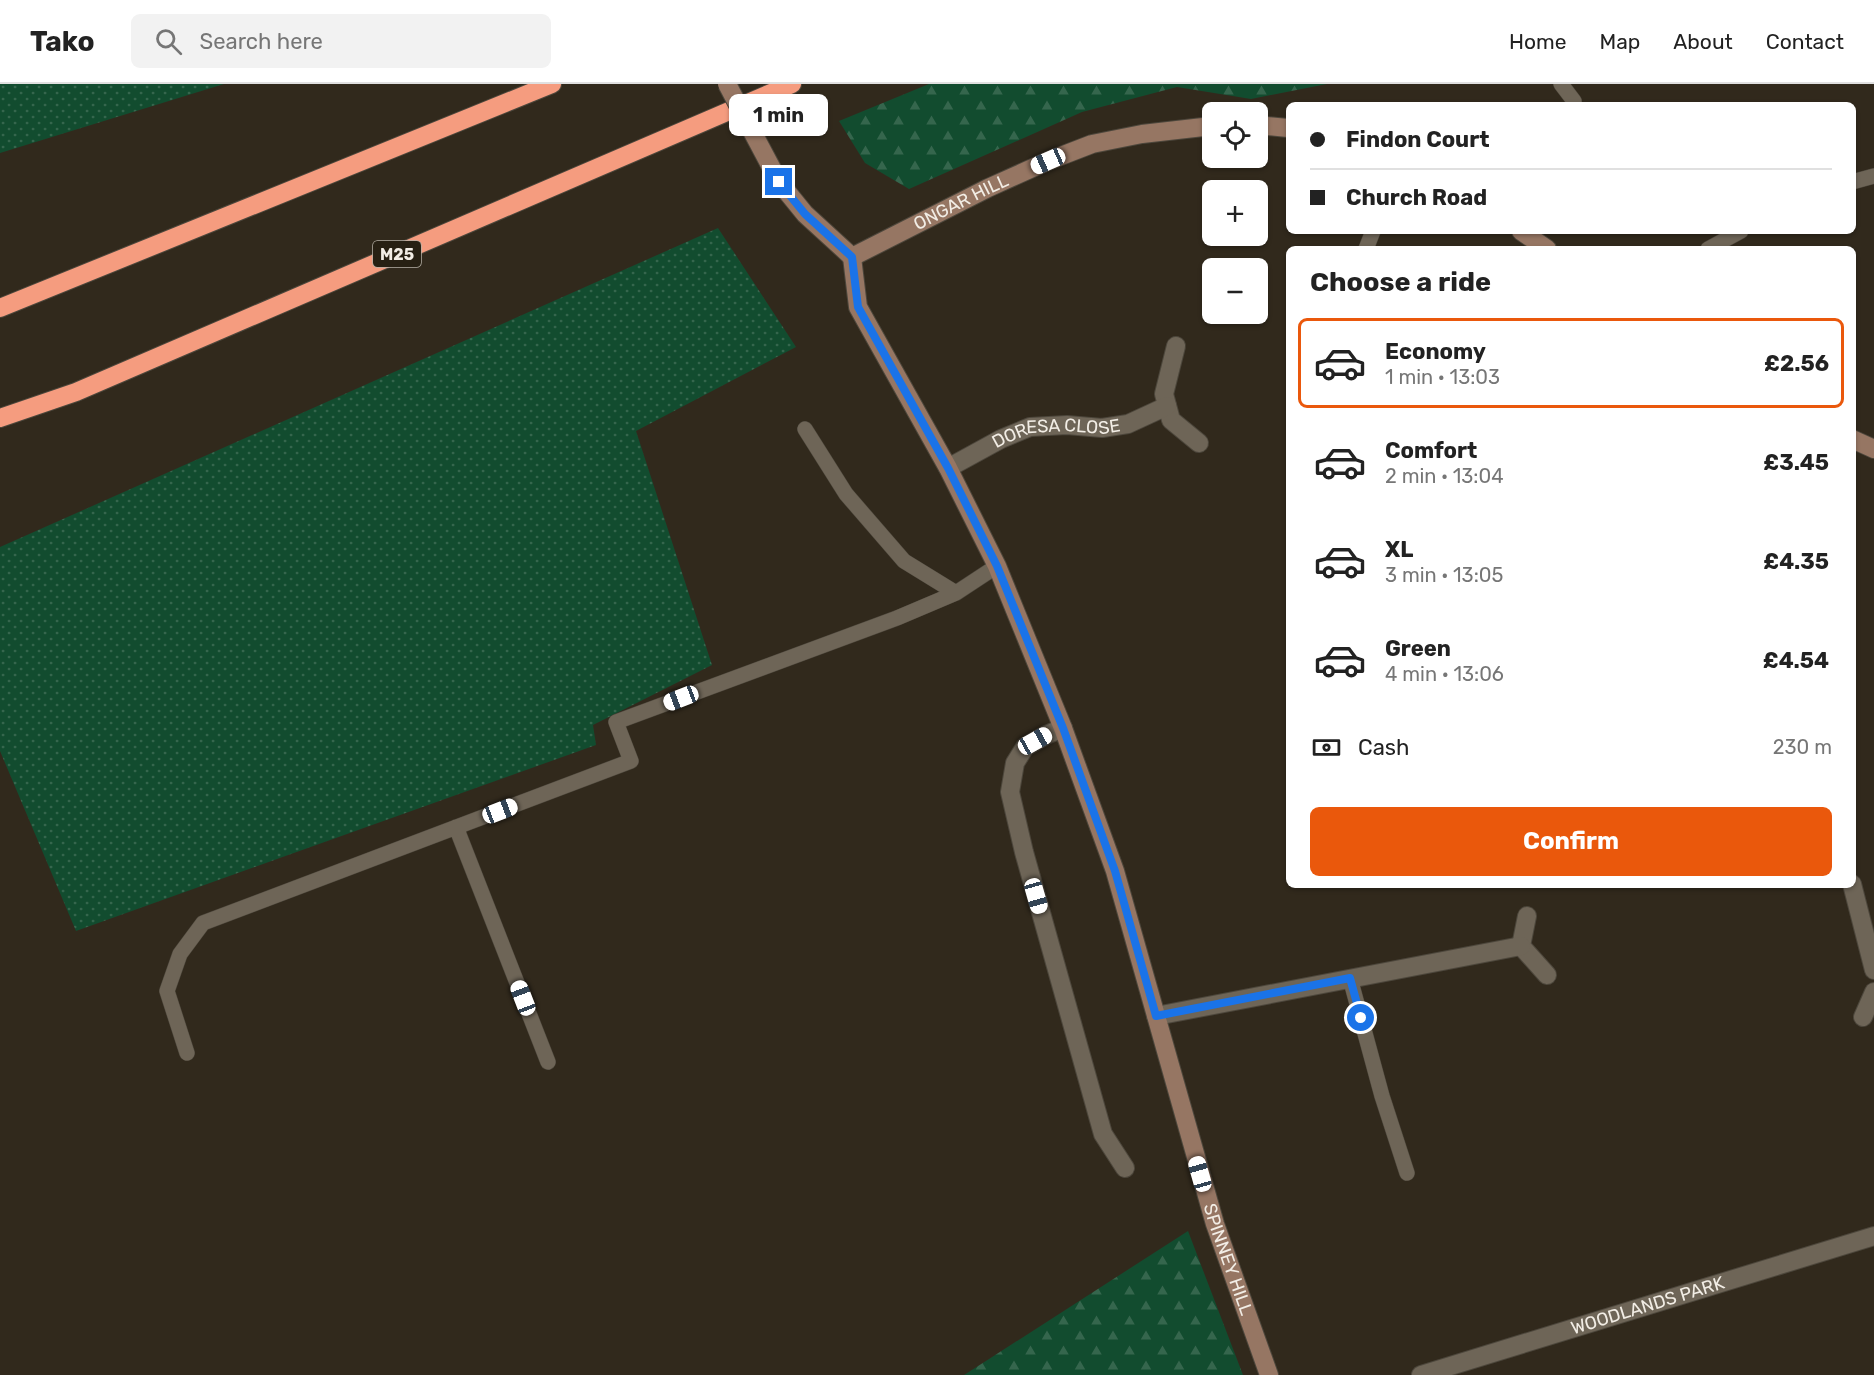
<!DOCTYPE html>
<meta charset="utf-8">
<style>
:root{--surface:#fff;--page:#f2f2f2;--text:#222;--muted:#767676;--line:#e0e0e0;--accent:#ea580c}
body{margin:0;font-family:Rubik,sans-serif;background:var(--page);color:var(--text);height:100vh;display:flex;flex-direction:column;font-size:22px;white-space:nowrap}
*{box-sizing:border-box;margin:0}
p{font-size:20px;color:var(--muted)}
.icon{flex:none;width:33px;height:33px;fill:none;stroke:currentColor;stroke-width:2;stroke-linecap:round;stroke-linejoin:round}
.map{position:relative;flex:1;overflow:hidden}
.panel{position:absolute;left:1286px;top:162px;width:570px;height:642px;display:flex;flex-direction:column;background:var(--surface);border-radius:9px;box-shadow:0 2px 4px #0004}
.panel>*{flex:none}
.banner{position:absolute;left:1286px;top:18px;width:570px;height:132px;border-radius:9px;box-shadow:0 2px 4px #0004;display:grid;align-content:center;height:132px;padding:0 24px;background:var(--surface)}
.tools{position:absolute;left:1202px;top:18px;display:grid;gap:12px}
.tools a{display:grid;place-items:center;width:66px;height:66px;border-radius:9px;background:var(--surface);box-shadow:0 2px 4px #0004;font-size:30px}
.end{position:absolute;width:27px;height:27px;margin:-14px;border:8px solid #1a73e8;background:#fff;box-shadow:0 0 0 3px #fff}
.from{border-radius:50%}
.bubble{position:absolute;height:42px;border-radius:9px;background:var(--surface);box-shadow:0 2px 4px #0004;font-size:20px;font-weight:700;line-height:42px;text-align:center}
.car{position:absolute;width:18px;height:36px;margin:-18px -9px;border-radius:8px;box-shadow:0 0 4px 2px #0007;background:linear-gradient(#fff 24%,#345 0 40%,#fff 0 76%,#345 0 86%,#fff 0)}
.banner b{display:flex;align-items:center;gap:21px;height:57px;font-size:22px}
.banner b+b{border-top:2px solid var(--line)}
.banner i{width:15px;height:15px;background:var(--text)}
ul{padding:0;list-style:none}
li{display:flex;align-items:center;gap:18px;height:90px;margin:0 12px 9px;padding:0 12px;border:3px solid transparent;border-radius:9px}
li div{flex:1}
li b{display:block;font-size:22px}
li em{font-style:normal;font-weight:700}
li.current{border-color:var(--accent)}
li>.icon{width:54px;height:54px;stroke-width:1.5}
h2{padding:0 24px;font-size:27px;line-height:72px}
.pay{display:flex;align-items:center;gap:15px;height:66px;padding:0 24px;font-size:22px}
.pay p{margin-inline-start:auto}
.button{display:flex;gap:12px;margin-top:auto;padding:12px 24px}
.button a{flex:1;height:69px;border-radius:9px;background:var(--accent);color:#fff;font-size:24px;font-weight:700;line-height:69px;text-align:center}
header{display:flex;align-items:center;gap:36px;box-sizing:border-box;height:84px;padding:0 30px;background:var(--surface);border-bottom:2px solid var(--line)}
header strong{font-size:28px}
nav{display:flex;gap:33px;margin-inline-start:auto;font-size:21px}
.search{width:420px;height:54px;background:var(--page);display:flex;align-items:center;gap:15px;box-sizing:border-box;padding:0 21px;border-radius:9px;color:var(--muted);font-size:22px}
.map>svg:first-child{display:block}
.grass{fill:url(#grass-dots)}
.forest{fill:url(#forest-firs)}
.lines{fill:none;stroke-linecap:round;stroke-linejoin:round}
.lane-casing{stroke:#4d473c;stroke-width:16}
.street-casing{stroke:#4d473c;stroke-width:20}
.secondary-casing{stroke:#4d473c;stroke-width:20}
.highway-casing{stroke:#4d473c;stroke-width:20}
.lane{stroke:#6e6557;stroke-width:15}
.street{stroke:#6e6557;stroke-width:18}
.secondary{stroke:#967663;stroke-width:18}
.highway{stroke:#f59c7f;stroke-width:18}
.secondary-bridge-casing{stroke:#4d473c;stroke-width:20;stroke-linecap:butt}
.secondary-bridge{stroke:#967663;stroke-width:18}
.route{stroke:#1a73e8;stroke-width:8}
.labels{text-anchor:middle;stroke-width:4.5;stroke-linejoin:round;paint-order:stroke}
.shield{fill:#272013;stroke:#b5b0a6;stroke-width:1.5}
.shield-label{font-size:16px;font-weight:bold;fill:#f2ede5}
.street-label{font-size:18px;fill:#f2ede5;stroke:#272013}
</style>
<header>
<strong>Tako</strong>
<div class="search"><svg class="icon" aria-label="search" viewBox="0 0 24 24"><circle cx="10" cy="10" r="6"/><path d="M15 15l6 6"/></svg>Search here</div>
<nav><a>Home</a><a>Map</a><a>About</a><a>Contact</a></nav>
</header>
<div class="map">
<svg width="1874" height="1291" viewBox="0 0 1874 1291">
<defs>
<pattern id="grass-dots" width="8" height="8" patternUnits="userSpaceOnUse" patternTransform="scale(1.5)"><rect width="8" height="8" fill="#124c2f"/><path d="M2 2h.1M6 6h.1" fill="none" stroke="#35664d" stroke-width="1.8" stroke-linecap="round"/></pattern>
<pattern id="forest-firs" width="22" height="20" patternUnits="userSpaceOnUse" patternTransform="scale(1.5)"><rect width="22" height="20" fill="#124c2f"/><path d="M5 1l3.5 6h-7zM16 11l3.5 6h-7z" fill="#35664d"/></pattern>
</defs>
<rect width="100%" height="100%" fill="#31291c"/>
<path class="grass" d="M0,0H224L0,69Z
M718,144L796,263L636,347L712,581L593,641L596,661L76,847L0,667V463Z"/>
<path class="forest" d="M929,0H1327L1251,15L1177,3L1082,28L909,105L865,79L839,37Z
M1188,1147L1243,1291H964L989,1275Z"/>
<g class="lines">
<g class="lane-casing">
<path id="lane" d="M1561,0L1574,17V21
M1852,98L1874,92
M1366,165L1373,147
M1708,165L1741,147
M805,345L846,410L904,477L956,509
M456,743L548,978
M1350,894L1382,1012L1407,1089
M187,969L167,907L180,870L203,839L631,677L616,638L897,534L956,509L997,482"/>
</g>
<g class="street-casing">
<g id="street">
<path d="M1176,262L1164,310L1171,336L1199,359"/>
<path id="s1" d="M948,384L1001,355L1030,343L1067,341L1102,344L1128,340L1167,322"/>
<path d="M1063,644L1046,651L1025,663L1015,679L1010,708L1024,768L1103,1050L1125,1084"/>
<path d="M1852,800L1874,886"/>
<path d="M1527,832L1521,862L1547,891"/>
<path d="M1156,932L1521,862"/>
<path d="M1863,933L1874,908"/>
<path id="s2" d="M1421,1291L1874,1152"/>
</g>
</g>
<g class="secondary-casing">
<g id="secondary">
<path d="M1257,41L1288,44"/>
<path d="M779,98L805,130L852,173"/>
<path d="M1521,147L1547,165"/>
<path id="s3" d="M852,173L858,223L948,384L997,482L1063,644L1115,787L1215,1140L1269,1291"/>
<path id="s4" d="M852,173L988,104L1048,77L1092,60L1142,50L1212,42"/>
<path d="M1852,355L1874,365"/>
</g>
</g>
<g class="highway-casing">
<path id="highway" d="M0,224L552,0
M0,334L76,308L792,0"/>
</g>
<use href="#lane" class="lane"/>
<use href="#street" class="street"/>
<use href="#secondary" class="secondary"/>
<use href="#highway" class="highway"/>
<g class="secondary-bridge-casing">
<path id="secondary-bridge" d="M727,0L779,98"/>
</g>
<use href="#secondary-bridge" class="secondary-bridge"/>
</g>
<g class="lines">
<path class="route" d="M779,98L805,130L852,173L858,223L948,384L997,482L1063,644L1115,787L1156,932L1350,894L1361,934"/>
</g>
<g class="labels">
<rect class="shield" x="373" y="157" width="48" height="26" rx="4.5"/>
<g class="shield-label">
<text x="397" y="176">M25</text>
</g>
<g class="street-label">
<text dy="6" stroke="none"><textPath href="#s4" startOffset="122">ONGAR HILL</textPath></text>
<text dy="6" stroke="none"><textPath href="#s1" startOffset="117">DORESA CLOSE</textPath></text>
<text dy="6" stroke="none"><textPath href="#s3" startOffset="1076">SPINNEY HILL</textPath></text>
<text dy="6" stroke="none"><textPath href="#s2" startOffset="237">WOODLANDS PARK</textPath></text>
</g>
</g>
</svg>
<div class="tools">
<a><svg class="icon" aria-label="locate" viewBox="0 0 24 24"><circle cx="12" cy="12" r="6"/><path d="M12 2v4M12 18v4M2 12h4M18 12h4"/></svg></a>
<a>+</a>
<a>−</a>
</div>
<i class="end from" style="left:1361px;top:934px"></i>
<i class="end" style="left:779px;top:98px"></i>
<div class="bubble" style="left:729px;top:10px;width:99px">1 min</div>
<i class="car" style="left:1048px;top:77px;rotate:246deg"></i>
<i class="car" style="left:681px;top:614px;rotate:249deg"></i>
<i class="car" style="left:1035px;top:657px;rotate:61deg"></i>
<i class="car" style="left:500px;top:727px;rotate:69deg"></i>
<i class="car" style="left:1036px;top:812px;rotate:164deg"></i>
<i class="car" style="left:523px;top:914px;rotate:339deg"></i>
<i class="car" style="left:1200px;top:1090px;rotate:344deg"></i>
<div class="banner">
<b><i class="from"></i>Findon Court</b>
<b><i></i>Church Road</b>
</div>
<section class="panel">
<h2>Choose a ride</h2>
<ul>
<li class="current"><svg class="icon" aria-label="car" viewBox="0 0 24 24"><path d="M5 17H2v-5l4-1 3-4h7l3 4 3 1v5h-3M9 17h6M6 11h13"/><circle cx="7" cy="17" r="2"/><circle cx="17" cy="17" r="2"/></svg><div><b>Economy</b><p>1 min · 13:03</p></div><em>£2.56</em></li>
<li><svg class="icon" aria-label="car" viewBox="0 0 24 24"><path d="M5 17H2v-5l4-1 3-4h7l3 4 3 1v5h-3M9 17h6M6 11h13"/><circle cx="7" cy="17" r="2"/><circle cx="17" cy="17" r="2"/></svg><div><b>Comfort</b><p>2 min · 13:04</p></div><em>£3.45</em></li>
<li><svg class="icon" aria-label="car" viewBox="0 0 24 24"><path d="M5 17H2v-5l4-1 3-4h7l3 4 3 1v5h-3M9 17h6M6 11h13"/><circle cx="7" cy="17" r="2"/><circle cx="17" cy="17" r="2"/></svg><div><b>XL</b><p>3 min · 13:05</p></div><em>£4.35</em></li>
<li><svg class="icon" aria-label="car" viewBox="0 0 24 24"><path d="M5 17H2v-5l4-1 3-4h7l3 4 3 1v5h-3M9 17h6M6 11h13"/><circle cx="7" cy="17" r="2"/><circle cx="17" cy="17" r="2"/></svg><div><b>Green</b><p>4 min · 13:06</p></div><em>£4.54</em></li>
</ul>
<div class="pay"><svg class="icon" aria-label="cash" viewBox="0 0 24 24"><path d="M3 7h18v10H3z"/><circle cx="12" cy="12" r="2"/></svg>Cash<p>230 m</p></div>
<div class="button"><a>Confirm</a></div>
</section>
</div>
